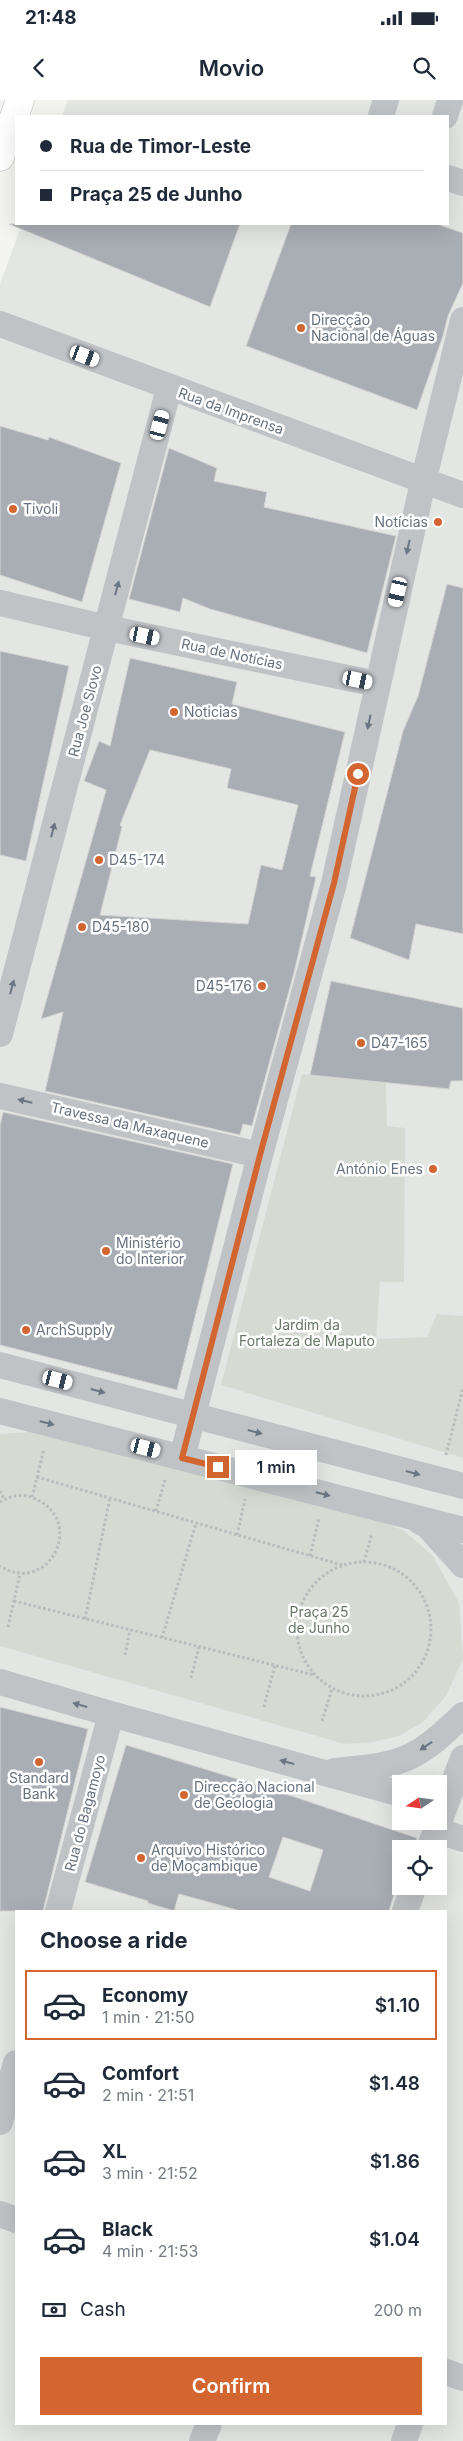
<!DOCTYPE html>
<meta charset="utf-8">
<style>
:root{--surface:#fff;--page:#f2f2f3;--text:#1f2937;--muted:#747a83;--line:#e0e1e3;--accent:#d36531}
body{margin:0;font-family:Inter,sans-serif;background:var(--page);color:var(--text);height:100vh;display:flex;flex-direction:column;font-size:19px;white-space:nowrap}
*{box-sizing:border-box;margin:0}
p{font-size:16px;color:var(--muted)}
.icon{flex:none;width:28px;height:28px;fill:none;stroke:currentColor;stroke-width:2;stroke-linecap:round;stroke-linejoin:round}
.map{position:relative;flex:1;overflow:hidden}
.details{position:absolute;left:15px;top:1810px;width:432px;height:515px;display:flex;flex-direction:column;background:var(--surface);border-radius:0px;box-shadow:0 5px 20px #0002}
.details>*{flex:none}
.guide{position:absolute;left:15px;top:15px;width:434px;height:110px;border-radius:0px;box-shadow:0 5px 20px #0002;display:grid;align-content:center;height:110px;padding:0 25px;background:var(--surface)}
.needle{width:32px;rotate:257deg}
.controls{position:absolute;left:392px;top:1675px;display:grid;gap:10px}
.controls a{display:grid;place-items:center;width:55px;height:55px;border-radius:0px;background:var(--surface);box-shadow:0 5px 20px #0002;font-size:25px}
.end{position:absolute;width:22px;height:22px;margin:-11px;border:6px solid #d36531;background:#fff;box-shadow:0 0 0 2px #fff}
.from{border-radius:50%}
.bubble{position:absolute;height:35px;border-radius:0px;background:var(--surface);box-shadow:0 5px 20px #0002;font-size:16px;font-weight:600;line-height:35px;text-align:center}
.car{position:absolute;width:15px;height:30px;margin:-15px -8px;border-radius:6px;box-shadow:0 0 4px 1px #0007;background:linear-gradient(#fff 24%,#345 0 40%,#fff 0 76%,#345 0 86%,#fff 0)}
.guide b{display:flex;align-items:center;gap:18px;height:48px;font-size:19px}
.guide b+b{border-top:1px solid var(--line)}
.guide i{width:12px;height:12px;background:var(--text)}
ul{padding:0;list-style:none}
li{display:flex;align-items:center;gap:15px;height:70px;margin:0 10px 8px;padding:0 15px;border:2px solid transparent;border-radius:0px}
li div{flex:1}
li b{display:block;font-size:19px}
li em{font-style:normal;font-weight:600}
li.active{border-color:var(--accent)}
li>.icon{width:45px;height:45px;stroke-width:1.5}
h2{padding:0 25px;font-size:22px;line-height:60px}
.pay{display:flex;align-items:center;gap:12px;height:55px;padding:0 25px;font-size:19px}
.pay p{margin-inline-start:auto}
.cta{display:flex;gap:10px;margin-top:auto;padding:10px 25px}
.cta a{flex:1;height:58px;border-radius:0px;background:var(--accent);color:#fff;font-size:20px;font-weight:600;line-height:58px;text-align:center}
.status{display:flex;justify-content:space-between;align-items:center;height:35px;padding:0 25px;background:var(--surface);direction:ltr}
.status svg{height:14px;fill:currentColor}
header{display:flex;justify-content:space-between;align-items:center;height:65px;padding:0 25px;background:var(--surface);font-size:22px;font-weight:600}
.map>svg:first-child{display:block}
.built{fill:#e4e6e4;fill-rule:evenodd}
.green{fill:#d5dbd2}
.building{fill:#a9aeb4;stroke:#d5d5d3;fill-rule:evenodd}
.lines{fill:none;stroke-linecap:round;stroke-linejoin:round}
.major-casing{stroke:#b3b6b9;stroke-width:29}
.path{stroke:#b9bbbd;stroke-width:3;stroke-dasharray:2.5 2.5;stroke-linecap:butt}
.minor{stroke:#c0c3c6;stroke-width:26}
.major{stroke:#fff;stroke-width:28}
.oneway{fill:#6a7683}
.route{stroke:#d36531;stroke-width:6}
.poi-dot{fill:#d36531;stroke:#fff;stroke-width:2}
.labels{text-anchor:middle;stroke-width:5;stroke-linejoin:round;paint-order:stroke}
.poi-label{font-size:14px;fill:#66727f;stroke:#fff;text-anchor:start}
.street-label{font-size:14px;fill:#66727f;stroke:#fff}
.park-label{font-size:14px;fill:#667764;stroke:#fff}
</style>
<div class="status"><b>21:48</b><svg viewBox="0 0 49 12"><path d="M0 12V9h3v3zM5 12V6h3v6zM10 12V3h3v9zM15 12V0h3v12zM26 1h20v11H26zM47 4h2v5h-2z"/></svg></div>
<header><svg class="icon" aria-label="back" viewBox="0 0 24 24"><path d="M15 5l-7 7 7 7"/></svg>Movio<svg class="icon" aria-label="search" viewBox="0 0 24 24"><circle cx="10" cy="10" r="6"/><path d="M15 15l6 6"/></svg></header>
<div class="map">
<svg width="463" height="2341" viewBox="0 0 463 2341">
<rect width="100%" height="100%" fill="#f4f4f1"/>
<path class="built" d="M68,0H463V2341H0V184L22,124H448V16H62ZM401,1684H439V1721H401ZM401,1749H439V1786H401ZM16,1811H446V2324H16Z"/>
<path class="green" d="M302,974L386,982L387,1026L405,1028L404,1182H380L376,1239L427,1237L437,1214L463,1216V1358L221,1285Z
M29,1332L353,1412L403,1430L433,1456L459,1503L463,1559L446,1596L423,1622L399,1636L373,1642L345,1644L0,1546V1334Z"/>
<path class="building" d="M9,124H240L210,207Z
M291,124H437L463,133V183L448,216L443,236L417,310L246,246Z
M0,326L48,340L49,337L121,363L82,502L0,475Z
M169,348L217,368L214,381L267,392L264,407L396,436L367,553L210,509L183,498L180,512L129,499Z
M447,484L463,488V834L416,824L409,860L350,838L403,631L418,596Z
M0,551L69,566L26,761L0,755Z
M130,558L237,582L232,604L345,632L310,776L316,777L294,873L252,1026L243,1024L240,1035L45,991L63,912L41,919L106,690L84,681L99,641L110,646ZM150,650L231,669L227,688L298,705L282,770L261,765L248,824L100,815L122,727L120,725Z
M331,881L463,908V981H451L449,989L310,975Z
M3,1012L233,1064L177,1290L0,1245V1025Z
M0,1607L88,1629L43,1811H0Z
M126,1645L277,1691L417,1738L414,1749H401V1772L389,1811H241L179,1794L174,1811L148,1803V1801L85,1782ZM283,1737L323,1750L310,1791L269,1777Z"/>
<g class="lines">
<g class="major-casing">
<path id="major" d="M0,57L20,0"/>
</g>
<path class="path" d="M446,1355L463,1288
M37,1377L342,1465
M0,1391L4,1399
M32,1397L44,1349
M0,1402C9,1396 23,1393 33,1398C88,1419 49,1497 0,1466
M156,1411L165,1380
M237,1435L245,1399
M310,1456L319,1418
M364,1462L372,1433
M297 1529a67 67 0 1 1 134 0a67 67 0 1 1-134 0Z
M14,1501L314,1575
M85,1519L110,1398
M8,1527L20,1474
M162,1538L196,1423
M125,1555L130,1530
M191,1578L199,1547
M264,1607L275,1565
M322,1621L332,1589"/>
<path class="minor" d="M381,16L386,0
M445,16L450,1
M448,78L463,83
M0,224L463,395
M0,503L107,528L377,584
M0,934L169,288
M0,996L260,1055
M0,1265L463,1386
M0,1311L463,1430
M182,1358L260,1055L334,783L423,382L463,220
M419,1421L427,1425L463,1465
M0,1582L111,1614L401,1694
M335,1671C359,1668 389,1667 411,1656C431,1646 447,1630 463,1615
M436,1730L463,1739
M429,1749L463,1658
M58,1811L111,1614
M405,1811L414,1786
M0,2022L16,1963
M0,2114L16,2120
M446,2272L463,2278
M202,2341L209,2324
M404,2341L410,2324"/>
<use href="#major" class="major"/>
</g>
<defs><path id="oneway-solid" d="M-6-.8H1V-3.2L6.5 0L1 3.2V.8H-6Z" transform="scale(1.25)"/></defs>
<g class="oneway">
<use href="#oneway-solid" transform="translate(408 447) rotate(103)"/>
<use href="#oneway-solid" transform="translate(117 488) rotate(-75)"/>
<use href="#oneway-solid" transform="translate(369 622) rotate(102)"/>
<use href="#oneway-solid" transform="translate(53 730) rotate(-75)"/>
<use href="#oneway-solid" transform="translate(12 887) rotate(-75)"/>
<use href="#oneway-solid" transform="translate(25 1001) rotate(-167)"/>
<use href="#oneway-solid" transform="translate(98 1291) rotate(15)"/>
<use href="#oneway-solid" transform="translate(47 1323) rotate(14)"/>
<use href="#oneway-solid" transform="translate(255 1332) rotate(15)"/>
<use href="#oneway-solid" transform="translate(413 1373) rotate(15)"/>
<use href="#oneway-solid" transform="translate(323 1394) rotate(14)"/>
<use href="#oneway-solid" transform="translate(80 1605) rotate(-164)"/>
<use href="#oneway-solid" transform="translate(426 1646) rotate(146)"/>
<use href="#oneway-solid" transform="translate(287 1662) rotate(-165)"/>
</g>
<g class="lines">
<path class="route" d="M218,1367L182,1358L260,1055L334,783L358,674"/>
</g>
<g class="poi-dot">
<circle cx="301" cy="228" r="5"/>
<circle cx="13" cy="409" r="5"/>
<circle cx="438" cy="422" r="5"/>
<circle cx="174" cy="612" r="5"/>
<circle cx="99" cy="760" r="5"/>
<circle cx="82" cy="827" r="5"/>
<circle cx="262" cy="886" r="5"/>
<circle cx="361" cy="943" r="5"/>
<circle cx="433" cy="1069" r="5"/>
<circle cx="106" cy="1151" r="5"/>
<circle cx="26" cy="1230" r="5"/>
<circle cx="39" cy="1662" r="5"/>
<circle cx="184" cy="1695" r="5"/>
<circle cx="141" cy="1758" r="5"/>
</g>
<g class="labels">
<g class="poi-label">
<text x="311" y="225">Direcção<tspan x="311" dy="16">Nacional de Águas</tspan></text>
<text x="23" y="414">Tivoli</text>
<text x="428" y="427" text-anchor="end">Notícias</text>
<text x="184" y="617">Noticias</text>
<text x="109" y="765">D45-174</text>
<text x="92" y="832">D45-180</text>
<text x="252" y="891" text-anchor="end">D45-176</text>
<text x="371" y="948">D47-165</text>
<text x="423" y="1074" text-anchor="end">António Enes</text>
<text x="116" y="1148">Ministério<tspan x="116" dy="16">do Interior</tspan></text>
<text x="36" y="1235">ArchSupply</text>
<text x="39" y="1683" text-anchor="middle">Standard<tspan x="39" dy="16">Bank</tspan></text>
<text x="194" y="1692">Direcção Nacional<tspan x="194" dy="16">de Geologia</tspan></text>
<text x="151" y="1755">Arquivo Histórico<tspan x="151" dy="16">de Moçambique</tspan></text>
</g>
<g class="street-label">
<text transform="translate(231 311) rotate(20)" y="5">Rua da Imprensa</text>
<text transform="translate(232 554) rotate(12)" y="5">Rua de Notícias</text>
<text transform="translate(85 611) rotate(-75)" y="5">Rua Joe Slovo</text>
<text transform="translate(130 1025) rotate(13)" y="5">Travessa da Maxaquene</text>
<text transform="translate(85 1713) rotate(-75)" y="5">Rua do Bagamoyo</text>
</g>
<g class="park-label">
<text x="307" y="1230">Jardim da<tspan x="307" dy="16">Fortaleza de Maputo</tspan></text>
<text x="319" y="1517">Praça 25<tspan x="319" dy="16">de Junho</tspan></text>
</g>
</g>
</svg>
<div class="controls">
<a><svg class="needle" viewBox="-14 -14 28 28"><path d="M0-13l5 13h-10z" fill="#e53935"/><path d="M0 13l5-13h-10z" fill="#747a83"/></svg></a>
<a><svg class="icon" aria-label="locate" viewBox="0 0 24 24"><circle cx="12" cy="12" r="6"/><path d="M12 2v4M12 18v4M2 12h4M18 12h4"/></svg></a>
</div>
<i class="end from" style="left:358px;top:674px"></i>
<i class="end" style="left:218px;top:1367px"></i>
<div class="bubble" style="left:235px;top:1350px;width:82px">1 min</div>
<i class="car" style="left:85px;top:256px;rotate:111deg"></i>
<i class="car" style="left:160px;top:325px;rotate:15deg"></i>
<i class="car" style="left:398px;top:492px;rotate:193deg"></i>
<i class="car" style="left:145px;top:536px;rotate:102deg"></i>
<i class="car" style="left:358px;top:580px;rotate:102deg"></i>
<i class="car" style="left:58px;top:1280px;rotate:104deg"></i>
<i class="car" style="left:146px;top:1348px;rotate:104deg"></i>
<div class="guide">
<b><i class="from"></i>Rua de Timor-Leste</b>
<b><i></i>Praça 25 de Junho</b>
</div>
<section class="details">
<h2>Choose a ride</h2>
<ul>
<li class="active"><svg class="icon" aria-label="car" viewBox="0 0 24 24"><path d="M5 17H2v-5l4-1 3-4h7l3 4 3 1v5h-3M9 17h6M6 11h13"/><circle cx="7" cy="17" r="2"/><circle cx="17" cy="17" r="2"/></svg><div><b>Economy</b><p>1 min · 21:50</p></div><em>$1.10</em></li>
<li><svg class="icon" aria-label="car" viewBox="0 0 24 24"><path d="M5 17H2v-5l4-1 3-4h7l3 4 3 1v5h-3M9 17h6M6 11h13"/><circle cx="7" cy="17" r="2"/><circle cx="17" cy="17" r="2"/></svg><div><b>Comfort</b><p>2 min · 21:51</p></div><em>$1.48</em></li>
<li><svg class="icon" aria-label="car" viewBox="0 0 24 24"><path d="M5 17H2v-5l4-1 3-4h7l3 4 3 1v5h-3M9 17h6M6 11h13"/><circle cx="7" cy="17" r="2"/><circle cx="17" cy="17" r="2"/></svg><div><b>XL</b><p>3 min · 21:52</p></div><em>$1.86</em></li>
<li><svg class="icon" aria-label="car" viewBox="0 0 24 24"><path d="M5 17H2v-5l4-1 3-4h7l3 4 3 1v5h-3M9 17h6M6 11h13"/><circle cx="7" cy="17" r="2"/><circle cx="17" cy="17" r="2"/></svg><div><b>Black</b><p>4 min · 21:53</p></div><em>$1.04</em></li>
</ul>
<div class="pay"><svg class="icon" aria-label="cash" viewBox="0 0 24 24"><path d="M3 7h18v10H3z"/><circle cx="12" cy="12" r="2"/></svg>Cash<p>200 m</p></div>
<div class="cta"><a>Confirm</a></div>
</section>
</div>
